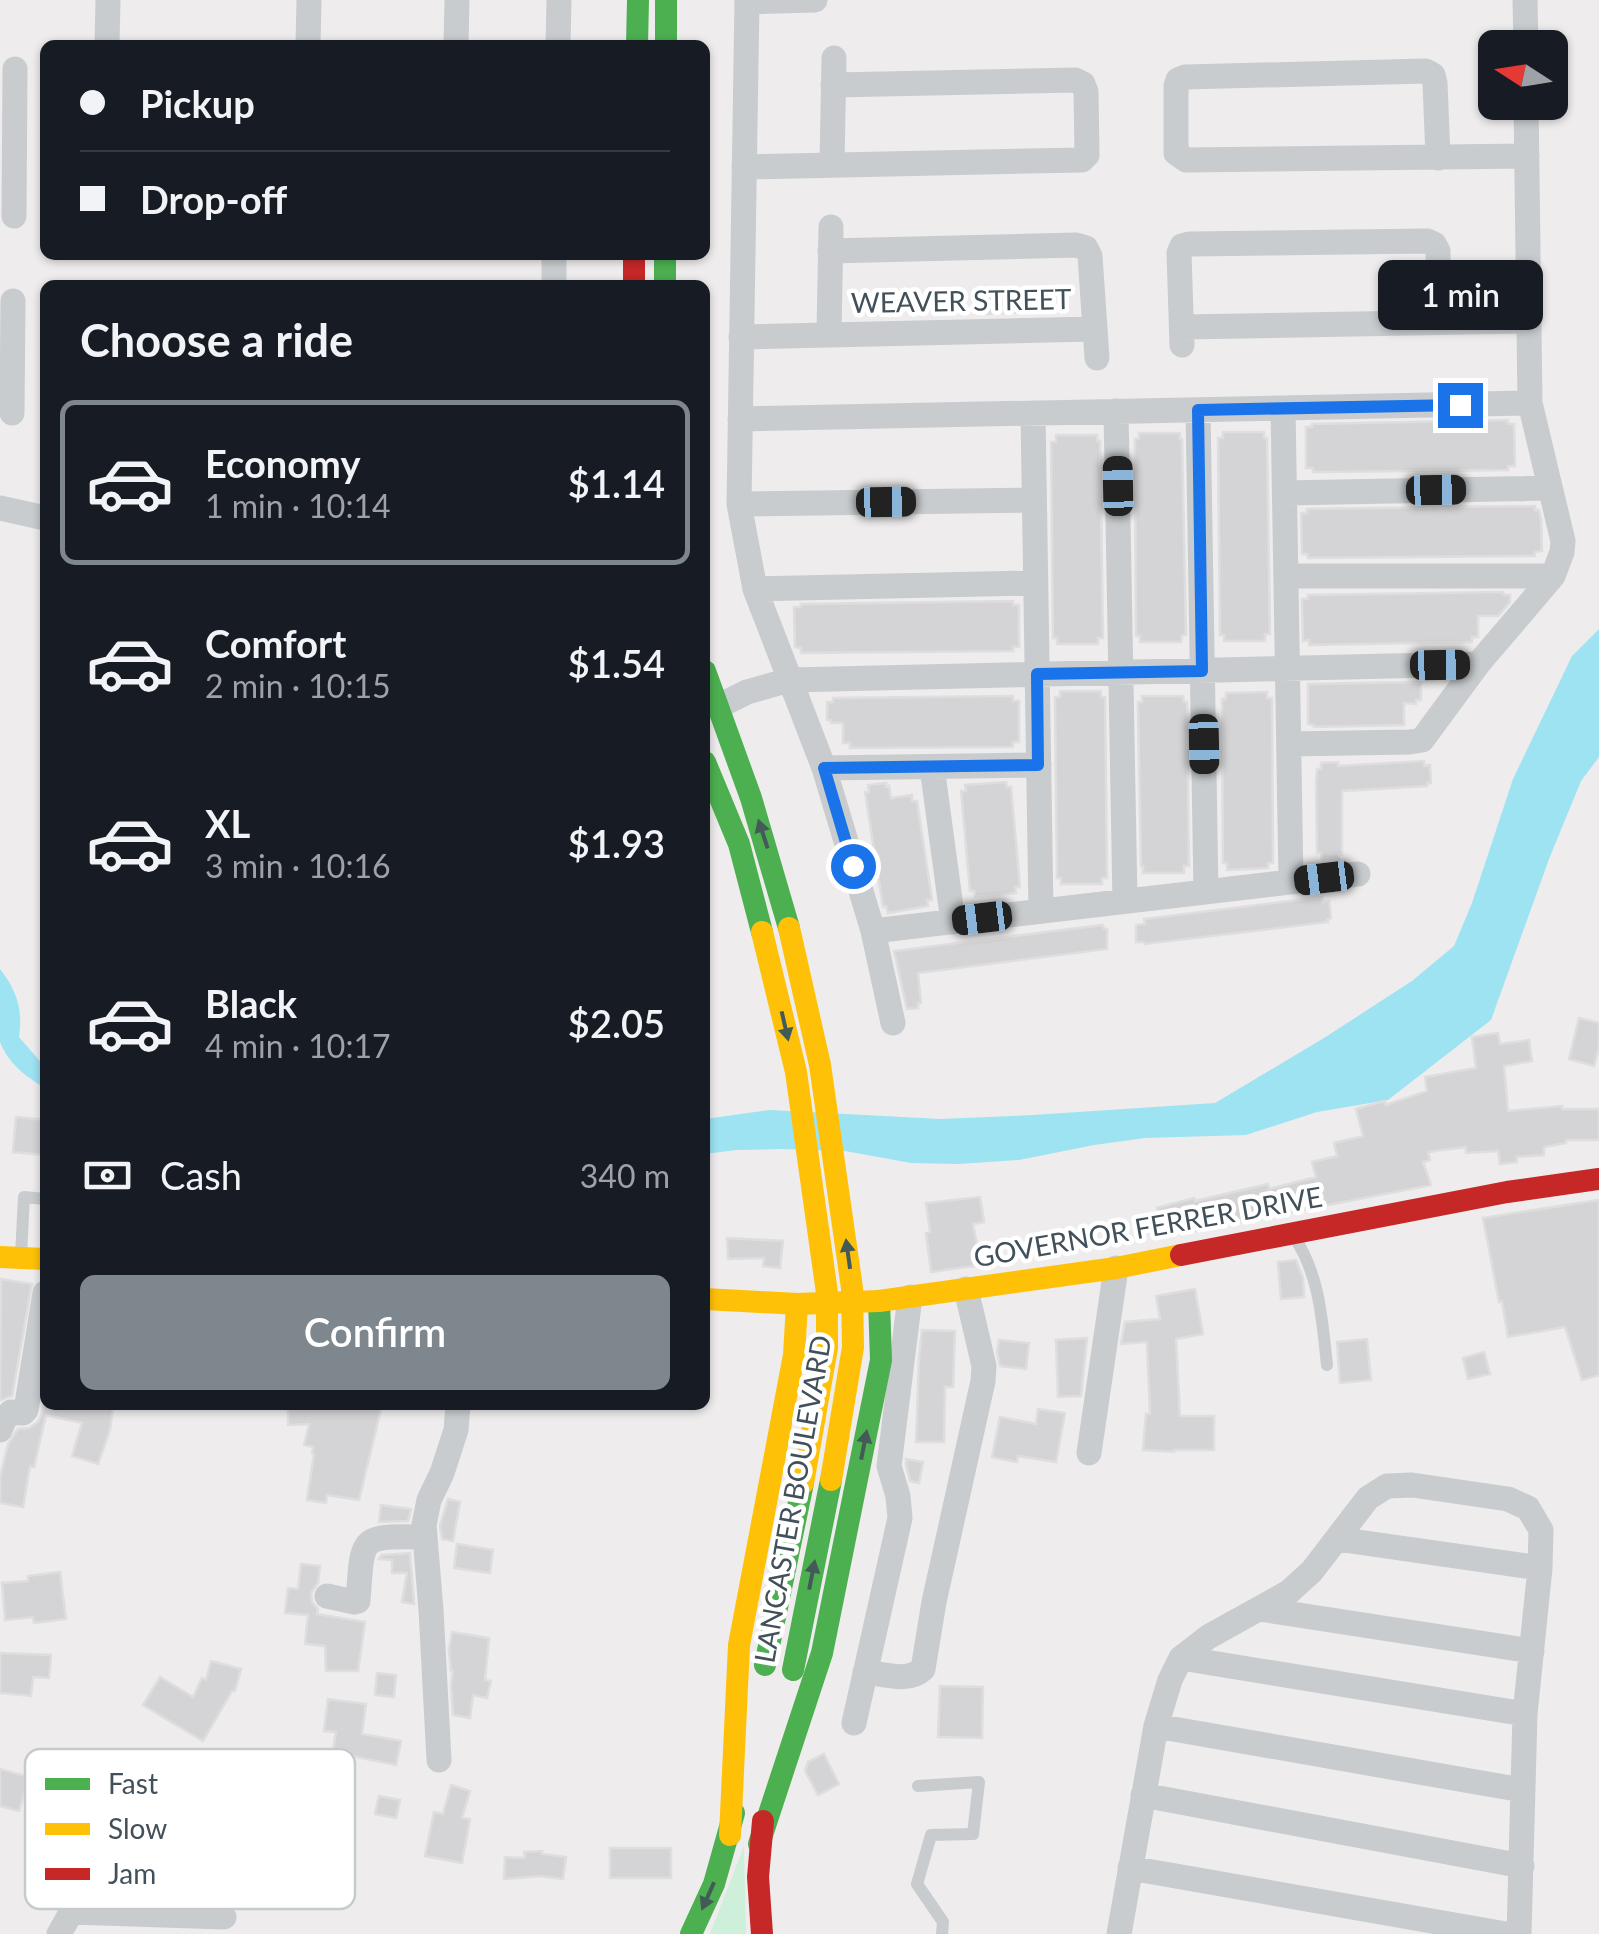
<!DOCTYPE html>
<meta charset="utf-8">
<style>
:root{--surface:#171b24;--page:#20242c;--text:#f1f3f6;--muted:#9ea1a6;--line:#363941;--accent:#7e878d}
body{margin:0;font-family:Lato,sans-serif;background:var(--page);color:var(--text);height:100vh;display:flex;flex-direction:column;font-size:38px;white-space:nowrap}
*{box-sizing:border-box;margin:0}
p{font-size:32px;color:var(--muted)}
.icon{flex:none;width:55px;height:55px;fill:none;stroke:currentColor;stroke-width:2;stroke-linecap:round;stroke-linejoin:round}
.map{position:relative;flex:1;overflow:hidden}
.side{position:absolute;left:40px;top:280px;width:670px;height:1130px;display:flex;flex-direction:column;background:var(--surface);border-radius:15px;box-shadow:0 2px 8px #0004}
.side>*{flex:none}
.hud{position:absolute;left:40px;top:40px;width:670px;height:220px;border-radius:15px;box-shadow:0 2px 8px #0004;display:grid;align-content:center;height:220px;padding:0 40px;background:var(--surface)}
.needle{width:65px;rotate:282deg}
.buttons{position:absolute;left:1478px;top:30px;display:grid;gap:20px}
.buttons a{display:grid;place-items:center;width:90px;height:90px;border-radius:15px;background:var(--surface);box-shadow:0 2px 8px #0004;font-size:50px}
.end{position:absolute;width:45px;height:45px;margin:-22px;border:12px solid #1a73e8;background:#fff;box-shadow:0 0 0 5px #fff}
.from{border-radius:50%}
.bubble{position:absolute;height:70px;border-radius:15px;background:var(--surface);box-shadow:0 2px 8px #0004;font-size:32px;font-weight:600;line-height:70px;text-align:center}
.car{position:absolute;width:30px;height:60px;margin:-30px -15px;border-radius:12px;box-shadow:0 0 8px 2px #0007;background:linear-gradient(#222 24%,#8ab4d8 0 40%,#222 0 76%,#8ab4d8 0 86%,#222 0)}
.hud b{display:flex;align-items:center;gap:35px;height:95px;font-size:38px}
.hud b+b{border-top:2px solid var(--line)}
.hud i{width:25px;height:25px;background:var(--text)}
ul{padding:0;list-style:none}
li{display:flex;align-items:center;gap:30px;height:165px;margin:0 20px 15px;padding:0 20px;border:5px solid transparent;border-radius:15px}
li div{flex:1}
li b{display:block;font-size:38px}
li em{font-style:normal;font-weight:600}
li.on{border-color:var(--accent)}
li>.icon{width:90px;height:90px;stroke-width:1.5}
h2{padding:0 40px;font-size:45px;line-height:120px}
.pay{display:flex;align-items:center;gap:25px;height:110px;padding:0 40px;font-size:38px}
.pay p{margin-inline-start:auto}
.action{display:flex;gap:20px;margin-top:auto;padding:20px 40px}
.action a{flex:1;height:115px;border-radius:15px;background:var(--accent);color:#fff;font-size:40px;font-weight:600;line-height:115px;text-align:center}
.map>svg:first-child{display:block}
.green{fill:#ceefd9}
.water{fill:#9ee3f2}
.building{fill:#d4d4d7;stroke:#dededf;stroke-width:2.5}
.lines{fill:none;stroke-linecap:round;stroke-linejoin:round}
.lane{stroke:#c8ccce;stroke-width:12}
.street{stroke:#c8ccce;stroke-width:25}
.fast{stroke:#4caf50;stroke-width:22}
.slow{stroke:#ffc107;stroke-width:22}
.jam{stroke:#c62828;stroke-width:22}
.fast-bridge{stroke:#4caf50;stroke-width:22}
.slow-bridge{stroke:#ffc107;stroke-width:22}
.oneway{fill:#435a59}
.route{stroke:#1a73e8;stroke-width:12}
.labels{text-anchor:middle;stroke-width:9;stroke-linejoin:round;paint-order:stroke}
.street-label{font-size:28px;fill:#42505a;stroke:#fff}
.key{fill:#fff;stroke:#c6cace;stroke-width:2.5}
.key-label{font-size:28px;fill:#42505a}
</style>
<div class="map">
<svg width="1599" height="1934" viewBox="0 0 1599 1934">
<rect width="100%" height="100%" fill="#eeecec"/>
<path class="green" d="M744,1846L746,1934H710Z"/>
<path class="water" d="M1599,629V757L1581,781L1549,859L1491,1020L1388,1100L1317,1112L1246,1135L1145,1138L1094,1145L1019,1160L959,1164L911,1163L845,1151L781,1149L736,1150L705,1154V1119L770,1110L940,1119L1033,1115L1215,1103L1324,1038L1412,981L1454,946L1472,903L1513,779L1572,656Z
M0,969C17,991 23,1009 19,1037L45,1067V1088C25,1076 9,1064 0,1042Z"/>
<path class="building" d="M1015,289V292L1024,291L1025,312L987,314L986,293H995V290Z
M1508,420V424H1514L1515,466H1508V470L1313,472V468H1306V427H1312V424Z
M1223,432H1264V438H1267L1270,634H1265V641H1224V635H1220L1218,438H1223Z
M1139,433H1180V439H1182L1186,635H1182L1181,642H1140V636H1136L1135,439H1139Z
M1056,435H1097V441H1100L1103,638H1098V644H1057V638H1053L1051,442H1056Z
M1535,506V510H1539L1541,519L1542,551L1535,552V556L1308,558L1307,554H1302L1301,513H1307V509Z
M1503,592L1504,595H1510V602L1498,616H1478V637H1472V642L1309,645V640L1303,641L1302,599H1308V595Z
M1013,601V605H1019V647H1013V651L801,653V648L795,647L794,607H801V604Z
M1414,682L1421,683V700H1416V704L1404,703V725L1314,727V725L1308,724V684Z
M1060,691H1101V697H1105L1107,878H1102V884H1061V878H1057L1055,697H1060Z
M1267,692V698H1272L1273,863H1268V868L1227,870V863H1223L1222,699H1226V693Z
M1013,696V701H1019V742H1013V747L850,748V743H843V723H831V720H827V702H833V698Z
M1142,696H1183L1184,702H1187L1189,866H1184V873H1143V866H1141L1138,709V702H1142Z
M1424,761V766L1430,765L1431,783H1427V786L1342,791V855H1339V859H1322L1321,853H1317L1316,783L1317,769H1321V763L1338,762V766Z
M1006,782L1007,787H1011L1020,887H1015L1016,893L975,897L974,891H970L961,791H966L965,785Z
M886,783V787L889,786L891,798L912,795V801H917L932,900H927L928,906L888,913L886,906L883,907L865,792H869L868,785Z
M1322,897L1323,902L1329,901L1331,918L1327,919L1328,922L1145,944L1144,942H1136V925L1145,924L1144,919Z
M1103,925L1104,929H1107V949L918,973L921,1003H918V1008L907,1009L894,951Z
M1579,1018L1599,1023V1047L1594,1066L1569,1059Z
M1498,1033L1500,1044L1529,1040L1532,1061L1504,1066L1508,1111L1562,1106V1109H1599V1140H1566V1143L1544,1147V1155L1517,1157V1162L1500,1164L1498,1151L1466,1153V1147L1428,1152L1430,1160L1423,1162L1431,1185L1189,1232L1187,1227L1164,1234L1157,1208L1194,1198L1195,1201L1268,1184L1269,1189L1316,1177L1312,1162L1337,1156L1334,1143L1363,1136L1356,1109L1385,1101L1386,1105L1427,1091L1425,1077L1476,1068L1472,1037Z
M16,1117L45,1120V1155L13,1152Z
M980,1197L984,1222L973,1224L981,1265L931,1272L926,1233L930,1232L926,1203Z
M1599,1200V1375L1582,1380L1565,1327L1508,1337L1502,1301L1499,1302L1483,1218Z
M727,1238L783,1241L780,1268L763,1266L764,1258L728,1259Z
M1296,1260L1303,1278L1304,1297L1281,1299L1278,1262Z
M1,1279L32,1284L12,1396L0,1400Z
M1195,1289L1203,1334L1176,1339L1180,1416H1214V1450H1174V1452L1143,1450L1146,1414H1150L1147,1342L1121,1344L1125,1322L1160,1319L1156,1296Z
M922,1330L955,1331L953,1387H945L944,1442H916L919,1357Z
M1087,1338L1081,1396L1058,1397L1056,1340Z
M1367,1339L1371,1380L1340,1383L1337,1342Z
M999,1340L1029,1343L1026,1369L1000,1366L997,1352Z
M1484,1352L1490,1374L1468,1379L1463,1358Z
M45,1394V1405H98L113,1408L110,1430L98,1464L72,1456L82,1423L46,1415L34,1467L30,1466L23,1507L0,1503V1478L8,1444L18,1429L29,1428L38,1422L42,1413Z
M288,1405H382L359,1500L327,1495L326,1503L307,1500L314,1454L312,1453L313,1447L304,1445L309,1424L288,1425Z
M1038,1409L1065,1413L1056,1462L1018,1456L1017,1462L992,1457L1000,1417L1036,1424Z
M906,1459L923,1462L919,1483L910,1481L906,1465Z
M448,1499L460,1502L453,1541L442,1539L440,1526Z
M381,1505L411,1509L408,1521L379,1522Z
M457,1544L493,1550L490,1573L454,1568Z
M410,1553L414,1604L402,1602L407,1573H392V1560L379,1559L382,1555Z
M301,1564L320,1566L318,1583L311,1593L312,1602L318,1609L317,1614L365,1622L358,1671H326L325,1646L305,1644L308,1615L285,1613L288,1588L298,1589Z
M60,1572L66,1619L34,1623L33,1617L5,1620L2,1583L28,1581V1576Z
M452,1632L489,1638L485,1680L491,1681L487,1698L473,1695L470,1718L453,1715L451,1685L453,1671H451L449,1650Z
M0,1653L51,1655L49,1678L33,1677L31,1696L0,1693Z
M211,1661L241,1669L235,1691H232L203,1741L143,1705L160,1677L193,1697L202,1678L206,1680Z
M377,1673L396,1675L394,1697L375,1695Z
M940,1686L983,1687L982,1738L938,1737Z
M328,1699L366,1704L362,1734L401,1741L396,1765L352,1756L351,1766L331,1763L336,1732L324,1731Z
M824,1754L839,1784L818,1795L805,1771L808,1762Z
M0,1769L29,1777L19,1811L0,1806Z
M451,1785L470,1791L462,1818L470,1819L462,1863L425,1856L434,1812L443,1814Z
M379,1796L400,1800L396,1818L375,1814Z
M610,1848H671V1878H610Z
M542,1851V1854L566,1857L563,1879L540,1876L504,1879L505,1857L525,1858L524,1852Z"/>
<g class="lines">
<path class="lane" d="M1295,1238C1320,1277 1322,1320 1327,1365
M21,1256L24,1197L45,1199
M918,1786L979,1782L973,1834L931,1835L917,1884L943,1922L942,1934"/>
<path class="street" d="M747,0L739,504L755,589L824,768L873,931L893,1023
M1525,0L1526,48
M747,2L815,0
M107,45L108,0
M308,45L309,0
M456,45L457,0
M558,45L559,0
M1438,158L1435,83L1433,75L1426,71L1185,77L1178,80L1176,86V153L1186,160L1527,156
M832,165L834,58
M744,167L1082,160L1087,155L1086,92L1083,84L1075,80L833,85
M14,216L15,69
M830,251L1076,245L1086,248L1090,256L1097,358
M554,285V255
M1182,327L1529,321
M829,333L831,227
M741,337L1094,329
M1182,345L1179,253L1182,246L1190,244L1427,241L1434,244L1438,251L1439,322
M1283,408L1291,881
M1198,410L1206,892
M1116,411L1125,901
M12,413L13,301
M1033,413L1041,911
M740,419L1530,403
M1285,493L1549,488
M739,504L1034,500
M0,508L45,518
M1286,576H1553
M755,589L1035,583
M719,706L747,692L789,680L1478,664
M1289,744L1410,742L1422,740L1478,664L1553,576L1562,552L1563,541L1530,403L1526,102
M932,767L953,922
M824,768L1039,765
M873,931L1358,874
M0,1430L4,1420L11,1412L23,1413L26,1410L45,1293
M1089,1453L1116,1268
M1337,1539L1540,1568
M327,1596L354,1602L358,1601C363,1535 358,1536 425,1537
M1260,1609L1532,1651
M1181,1658L1525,1714
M865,1672C884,1674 908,1683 923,1669L934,1602L983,1381L984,1366L966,1289
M854,1723L900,1518L898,1496L889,1466L910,1297
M1156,1726L1522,1790
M439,1760L431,1610L424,1525L429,1500L442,1473L456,1430L458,1405
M1143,1795L1522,1866
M1130,1868L1506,1934
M71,1912L224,1917
M59,1934L127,1812
M1119,1934L1156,1726L1170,1680L1181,1658L1208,1637L1289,1592L1312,1571L1368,1498L1387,1486L1412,1485L1508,1499L1528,1508L1541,1530L1540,1568L1525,1714L1519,1934"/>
<path class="fast" d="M666,0V45
M637,45L638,0
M665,255V285
M705,671L751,798L789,928
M705,762L739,844L762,932
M759,1844L822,1653L881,1360L879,1301
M691,1934L714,1884L734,1813"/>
<path class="slow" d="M0,1257L45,1259
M705,1299L797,1304L879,1301L1116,1268L1181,1255
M730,1835L739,1645L794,1355L797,1304"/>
<path class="jam" d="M634,255V285
M1181,1255L1507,1192L1599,1179
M762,1934L758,1877L763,1821"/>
<path class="fast-bridge" d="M765,1665L803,1483
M793,1670L831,1480"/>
<path class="slow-bridge" d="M789,928L820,1065L852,1288L853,1347L831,1480
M762,932L796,1072L827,1293V1348L803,1483"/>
</g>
<defs><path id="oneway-solid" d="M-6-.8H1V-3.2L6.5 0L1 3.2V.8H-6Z" transform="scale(2.5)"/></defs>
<g class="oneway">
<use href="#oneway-solid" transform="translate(763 834) rotate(-108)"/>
<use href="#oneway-solid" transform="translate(785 1026) rotate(77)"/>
<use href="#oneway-solid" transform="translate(848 1254) rotate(-98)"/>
<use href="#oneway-solid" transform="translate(864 1445) rotate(-79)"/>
<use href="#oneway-solid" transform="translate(812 1575) rotate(-79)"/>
<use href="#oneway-solid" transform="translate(708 1896) rotate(114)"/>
</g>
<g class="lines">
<path class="route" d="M853,866L824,768L1038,765L1037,674L1202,671L1198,410L1460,405"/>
</g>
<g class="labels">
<g class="street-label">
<text transform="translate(961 301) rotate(-1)" y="10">WEAVER STREET</text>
<text transform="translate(1148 1227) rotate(-10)" y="10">GOVERNOR FERRER DRIVE</text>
<text transform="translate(793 1499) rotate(-80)" y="10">LANCASTER BOULEVARD</text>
</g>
</g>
<rect x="25" y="1749" width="330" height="160" rx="15" class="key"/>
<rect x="45" y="1778" width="45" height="12" fill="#4caf50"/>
<rect x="45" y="1823" width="45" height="12" fill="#ffc107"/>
<rect x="45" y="1868" width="45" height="12" fill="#c62828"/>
<g class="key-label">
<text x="108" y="1794">Fast</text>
<text x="108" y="1839">Slow</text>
<text x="108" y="1884">Jam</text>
</g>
</svg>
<div class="buttons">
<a><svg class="needle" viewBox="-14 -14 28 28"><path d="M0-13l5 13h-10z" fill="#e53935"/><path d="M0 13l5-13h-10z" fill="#9ea1a6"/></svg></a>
</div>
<i class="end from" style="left:853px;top:866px"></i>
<i class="end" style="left:1460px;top:405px"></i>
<div class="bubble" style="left:1378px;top:260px;width:165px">1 min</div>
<i class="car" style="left:1118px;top:486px;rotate:359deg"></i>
<i class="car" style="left:1436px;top:490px;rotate:89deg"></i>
<i class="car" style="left:886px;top:502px;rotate:89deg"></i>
<i class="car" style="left:1440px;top:665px;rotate:89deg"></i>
<i class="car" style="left:1204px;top:744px;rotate:179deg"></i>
<i class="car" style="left:1324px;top:878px;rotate:263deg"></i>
<i class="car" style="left:982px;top:918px;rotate:263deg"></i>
<div class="hud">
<b><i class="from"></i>Pickup</b>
<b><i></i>Drop-off</b>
</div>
<section class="side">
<h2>Choose a ride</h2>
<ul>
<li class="on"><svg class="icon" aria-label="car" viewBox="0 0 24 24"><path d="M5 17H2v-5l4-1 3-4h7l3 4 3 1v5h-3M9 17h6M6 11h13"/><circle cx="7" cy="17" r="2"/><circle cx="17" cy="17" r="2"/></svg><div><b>Economy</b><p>1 min · 10:14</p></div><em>$1.14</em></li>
<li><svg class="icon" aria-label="car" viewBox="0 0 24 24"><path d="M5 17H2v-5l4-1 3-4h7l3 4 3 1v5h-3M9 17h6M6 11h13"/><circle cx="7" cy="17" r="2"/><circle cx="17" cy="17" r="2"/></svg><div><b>Comfort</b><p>2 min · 10:15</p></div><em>$1.54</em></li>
<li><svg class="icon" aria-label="car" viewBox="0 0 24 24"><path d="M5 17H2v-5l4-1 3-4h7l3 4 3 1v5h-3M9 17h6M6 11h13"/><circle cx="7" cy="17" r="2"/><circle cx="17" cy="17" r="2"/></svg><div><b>XL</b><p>3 min · 10:16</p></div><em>$1.93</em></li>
<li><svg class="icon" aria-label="car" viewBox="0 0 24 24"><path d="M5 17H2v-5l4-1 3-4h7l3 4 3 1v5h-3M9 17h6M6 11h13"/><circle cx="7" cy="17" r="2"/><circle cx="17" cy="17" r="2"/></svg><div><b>Black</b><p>4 min · 10:17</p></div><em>$2.05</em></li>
</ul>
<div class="pay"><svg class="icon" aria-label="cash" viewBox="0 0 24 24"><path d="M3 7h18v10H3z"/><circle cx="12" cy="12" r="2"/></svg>Cash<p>340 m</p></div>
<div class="action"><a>Confirm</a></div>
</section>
</div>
